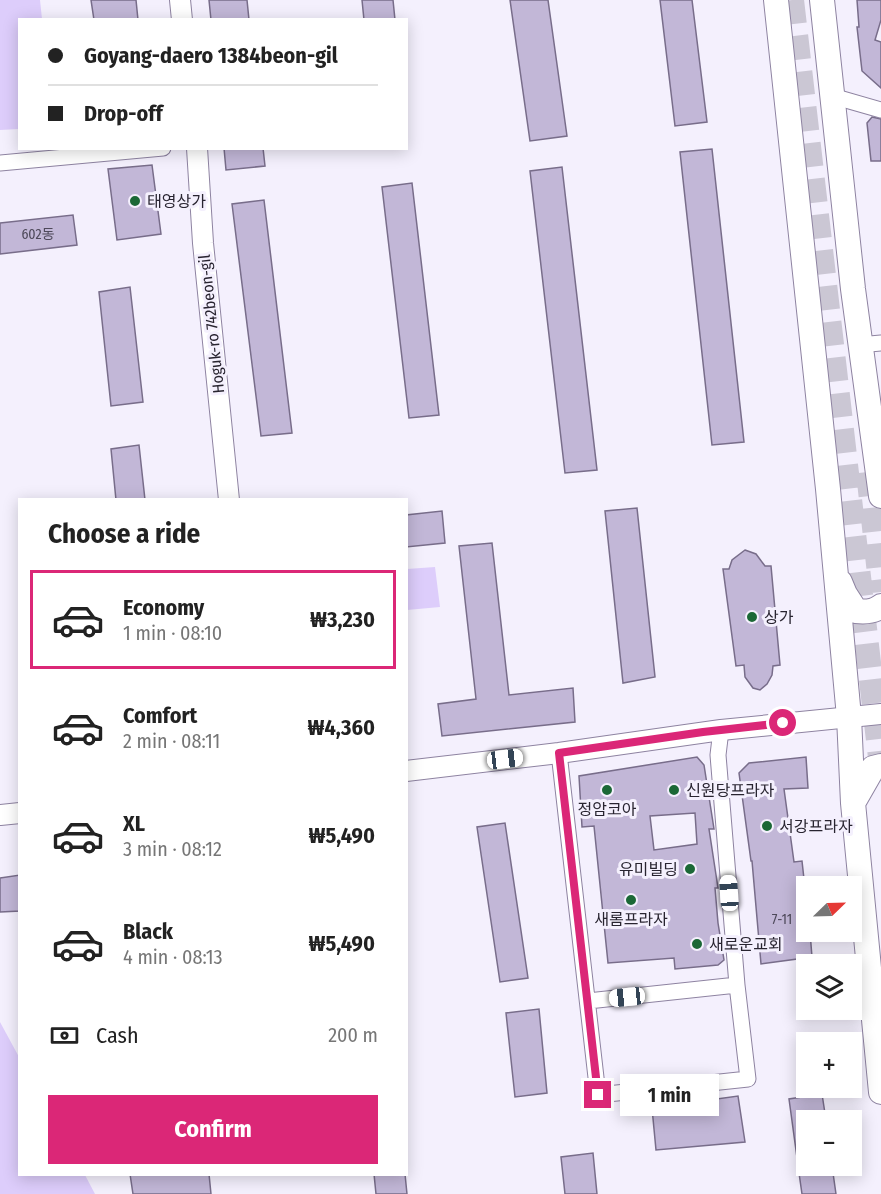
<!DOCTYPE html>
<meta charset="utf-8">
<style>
:root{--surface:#fff;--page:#f6f6f6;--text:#222;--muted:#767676;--line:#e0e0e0;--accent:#db2777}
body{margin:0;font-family:"Fira Sans Condensed","Noto Sans KR",sans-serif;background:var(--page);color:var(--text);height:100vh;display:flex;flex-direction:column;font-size:22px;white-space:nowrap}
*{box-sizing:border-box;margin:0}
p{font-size:20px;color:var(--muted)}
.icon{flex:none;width:33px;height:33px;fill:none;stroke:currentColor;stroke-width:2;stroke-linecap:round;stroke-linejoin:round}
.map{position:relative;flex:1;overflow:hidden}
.side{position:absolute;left:18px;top:498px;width:390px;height:678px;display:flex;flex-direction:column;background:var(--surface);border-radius:0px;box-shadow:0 3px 15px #0003}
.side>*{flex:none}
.guide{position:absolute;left:18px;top:18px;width:390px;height:132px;border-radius:0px;box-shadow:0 3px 15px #0003;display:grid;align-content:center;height:132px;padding:0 30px;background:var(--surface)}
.needle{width:39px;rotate:67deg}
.buttons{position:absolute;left:796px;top:876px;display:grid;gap:12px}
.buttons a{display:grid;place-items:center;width:66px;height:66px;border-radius:0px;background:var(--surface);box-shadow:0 3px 15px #0003;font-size:30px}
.end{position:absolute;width:27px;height:27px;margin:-14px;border:8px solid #db2777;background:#fff;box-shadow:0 0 0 3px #fff}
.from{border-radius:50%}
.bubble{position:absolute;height:42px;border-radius:0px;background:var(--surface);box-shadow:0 3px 15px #0003;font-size:20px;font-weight:700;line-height:42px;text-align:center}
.car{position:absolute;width:18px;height:36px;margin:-18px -9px;border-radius:8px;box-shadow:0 0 4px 2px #0007;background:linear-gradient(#fff 24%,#345 0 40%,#fff 0 76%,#345 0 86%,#fff 0)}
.guide b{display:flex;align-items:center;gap:21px;height:57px;font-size:22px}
.guide b+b{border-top:2px solid var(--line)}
.guide i{width:15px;height:15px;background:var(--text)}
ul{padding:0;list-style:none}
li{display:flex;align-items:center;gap:18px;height:99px;margin:0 12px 9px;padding:0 18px;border:3px solid transparent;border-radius:0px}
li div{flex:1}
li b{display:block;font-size:22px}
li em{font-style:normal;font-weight:700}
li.selected{border-color:var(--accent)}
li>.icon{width:54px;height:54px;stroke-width:1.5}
h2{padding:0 30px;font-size:27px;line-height:72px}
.pay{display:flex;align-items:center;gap:15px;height:66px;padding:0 30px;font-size:22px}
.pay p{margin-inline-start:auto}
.action{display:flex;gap:12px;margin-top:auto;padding:12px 30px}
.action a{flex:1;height:69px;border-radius:0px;background:var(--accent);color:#fff;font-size:24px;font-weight:700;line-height:69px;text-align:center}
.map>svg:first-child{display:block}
.green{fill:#ddcdfb}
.building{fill:#c2b7d7;stroke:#786d8a;stroke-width:1.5;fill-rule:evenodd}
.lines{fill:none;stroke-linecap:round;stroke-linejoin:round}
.primary-tunnel{stroke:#cbc7d4;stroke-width:24;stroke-dasharray:24 12;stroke-linecap:butt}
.minor-casing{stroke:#8e83a1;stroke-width:17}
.tertiary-casing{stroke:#8e83a1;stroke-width:22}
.primary-casing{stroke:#8e83a1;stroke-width:26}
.minor{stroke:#fff;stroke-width:15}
.tertiary{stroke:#fff;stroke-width:20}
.primary{stroke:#fff;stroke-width:24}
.route{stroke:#db2777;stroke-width:8}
.poi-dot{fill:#1b6836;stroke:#f4f0fd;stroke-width:2}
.labels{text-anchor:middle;stroke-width:6;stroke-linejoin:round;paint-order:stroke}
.number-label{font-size:14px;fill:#4e495a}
.poi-label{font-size:16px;fill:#282430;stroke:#f4f0fd;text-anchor:start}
.street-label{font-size:16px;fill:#282430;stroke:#f4f0fd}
</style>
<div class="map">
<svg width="881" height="1194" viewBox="0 0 881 1194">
<rect width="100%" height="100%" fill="#f4f0fd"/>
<path class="green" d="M0,0H40L42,19L20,20L19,129L0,130Z
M435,567L440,607L407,610V569Z
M0,1022L19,1057L20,1174L85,1175L95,1194H0Z"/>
<path class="building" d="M91,0H136L138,20H94Z
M209,0H247L249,20H211Z
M362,0H393L395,20H364Z
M510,0H548L567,136L530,141Z
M660,0H692L707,122L675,126Z
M857,0H881V20L875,40L881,42V88L862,71L857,27H859Z
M872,117L881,119V161H871L867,123Z
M224,148H263L265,166L226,170Z
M712,149L744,442L712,445L680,152Z
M152,165L161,234L117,240L108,169Z
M562,167L597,470L565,473L530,171Z
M412,183L439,415L409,418L382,187Z
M264,200L292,433L261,436L232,204Z
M73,215L77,245L0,254V223Z
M130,287L143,402L111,406L99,292Z
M139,445L145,500H116L111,449Z
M637,508L655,677L623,683L605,511Z
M442,511L445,543L406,547V515Z
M492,543L509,695L573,688L575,722L442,736L438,704L476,699L459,546Z
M745,550L756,554L765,566H771L780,665L773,666L772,675L767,684L760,690L753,688L745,677L744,665L736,666L723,569H729L732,560Z
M697,757L704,765L714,829H709L718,888H715L718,923L724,960L718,965L675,969L674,958L608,963L594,826L582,827L579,776ZM695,813L697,844L654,850L650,816Z
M806,757L808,788L784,789L794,862L802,861L807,906V932H810L812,957L761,964L752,861H751L739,773L749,763Z
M505,823L528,978L500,982L477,827Z
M20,875V911L0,912V878Z
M539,1009L547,1093L515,1097L506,1013Z
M822,1094L826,1120H807V1165H798L789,1099Z
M738,1096L745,1142L656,1150L652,1108Z
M593,1153L597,1194H565L561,1157Z
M798,1166H832L836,1194H802Z
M130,1174H209L211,1194H133Z
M374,1174H405L407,1194H376Z"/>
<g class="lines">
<path class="primary-tunnel" d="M792,0L881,766
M868,472L881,592"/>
<g class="minor-casing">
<path id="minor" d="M832,96L881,110
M0,163L163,148
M859,345L881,343
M559,753L598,1095L748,1079L737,985L718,755L721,730
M588,1001L737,985"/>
</g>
<g class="tertiary-casing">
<path id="tertiary" d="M180,0L182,20
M197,148L203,243L229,500
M406,771L559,753L721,730L881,714
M0,815L20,813"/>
</g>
<g class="primary-casing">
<path id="primary" d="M776,0L828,489L849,717L853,803L881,1092
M822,0L853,289L881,496
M840,582L845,594L856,611C865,612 874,612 881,606
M853,803L873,768L881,766"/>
</g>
<use href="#minor" class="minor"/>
<use href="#tertiary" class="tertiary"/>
<use href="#primary" class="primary"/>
</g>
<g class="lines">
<path class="route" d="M598,1095L559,753L703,732L783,723"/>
</g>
<g class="poi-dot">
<circle cx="135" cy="201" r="6"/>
<circle cx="752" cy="617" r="6"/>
<circle cx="607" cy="790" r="6"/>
<circle cx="674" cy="790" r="6"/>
<circle cx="767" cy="826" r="6"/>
<circle cx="690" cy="869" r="6"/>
<circle cx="631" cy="900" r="6"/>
<circle cx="697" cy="944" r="6"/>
</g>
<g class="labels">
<g class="number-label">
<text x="38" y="239">602동</text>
<text x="782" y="924">7-11</text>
</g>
<g class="poi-label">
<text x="147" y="207">태영상가</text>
<text x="764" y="623">상가</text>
<text x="686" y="796">신원당프라자</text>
<text x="607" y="815" text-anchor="middle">정암코아</text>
<text x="779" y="832">서강프라자</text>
<text x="678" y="875" text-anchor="end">유미빌딩</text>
<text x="631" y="925" text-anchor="middle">새롬프라자</text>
<text x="709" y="950">새로운교회</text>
</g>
<g class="street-label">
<text transform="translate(211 324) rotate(-96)" y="6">Hoguk-ro 742beon-gil</text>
</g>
</g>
</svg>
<div class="buttons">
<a><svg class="needle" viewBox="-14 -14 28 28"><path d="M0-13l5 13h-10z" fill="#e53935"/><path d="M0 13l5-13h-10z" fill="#767676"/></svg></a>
<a><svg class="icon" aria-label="layers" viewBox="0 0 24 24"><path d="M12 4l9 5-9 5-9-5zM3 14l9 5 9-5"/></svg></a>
<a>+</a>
<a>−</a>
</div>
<i class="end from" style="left:783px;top:723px"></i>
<i class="end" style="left:598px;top:1095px"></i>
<div class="bubble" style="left:620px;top:1074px;width:99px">1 min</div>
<i class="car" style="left:505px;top:759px;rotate:83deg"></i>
<i class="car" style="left:729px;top:893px;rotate:356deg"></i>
<i class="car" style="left:627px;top:997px;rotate:264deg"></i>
<div class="guide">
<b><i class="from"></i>Goyang-daero 1384beon-gil</b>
<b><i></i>Drop-off</b>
</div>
<section class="side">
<h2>Choose a ride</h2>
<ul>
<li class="selected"><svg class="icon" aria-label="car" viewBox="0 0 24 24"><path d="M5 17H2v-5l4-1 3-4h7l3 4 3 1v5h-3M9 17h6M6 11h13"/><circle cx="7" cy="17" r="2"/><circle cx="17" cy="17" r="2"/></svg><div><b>Economy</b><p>1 min · 08:10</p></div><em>₩3,230</em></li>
<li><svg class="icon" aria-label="car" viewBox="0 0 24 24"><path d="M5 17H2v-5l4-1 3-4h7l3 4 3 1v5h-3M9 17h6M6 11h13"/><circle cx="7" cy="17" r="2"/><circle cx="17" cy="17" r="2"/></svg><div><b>Comfort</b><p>2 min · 08:11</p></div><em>₩4,360</em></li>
<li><svg class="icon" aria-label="car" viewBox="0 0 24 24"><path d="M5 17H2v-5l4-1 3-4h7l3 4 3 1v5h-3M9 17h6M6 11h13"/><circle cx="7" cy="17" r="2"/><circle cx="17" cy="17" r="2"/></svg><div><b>XL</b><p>3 min · 08:12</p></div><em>₩5,490</em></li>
<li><svg class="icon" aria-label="car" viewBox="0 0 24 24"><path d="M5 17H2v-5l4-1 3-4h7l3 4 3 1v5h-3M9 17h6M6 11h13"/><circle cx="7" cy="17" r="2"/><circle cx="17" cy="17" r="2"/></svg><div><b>Black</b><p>4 min · 08:13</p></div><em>₩5,490</em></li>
</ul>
<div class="pay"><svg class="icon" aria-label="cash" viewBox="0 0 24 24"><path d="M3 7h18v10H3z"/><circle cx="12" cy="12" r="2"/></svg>Cash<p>200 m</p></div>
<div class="action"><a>Confirm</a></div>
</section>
</div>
